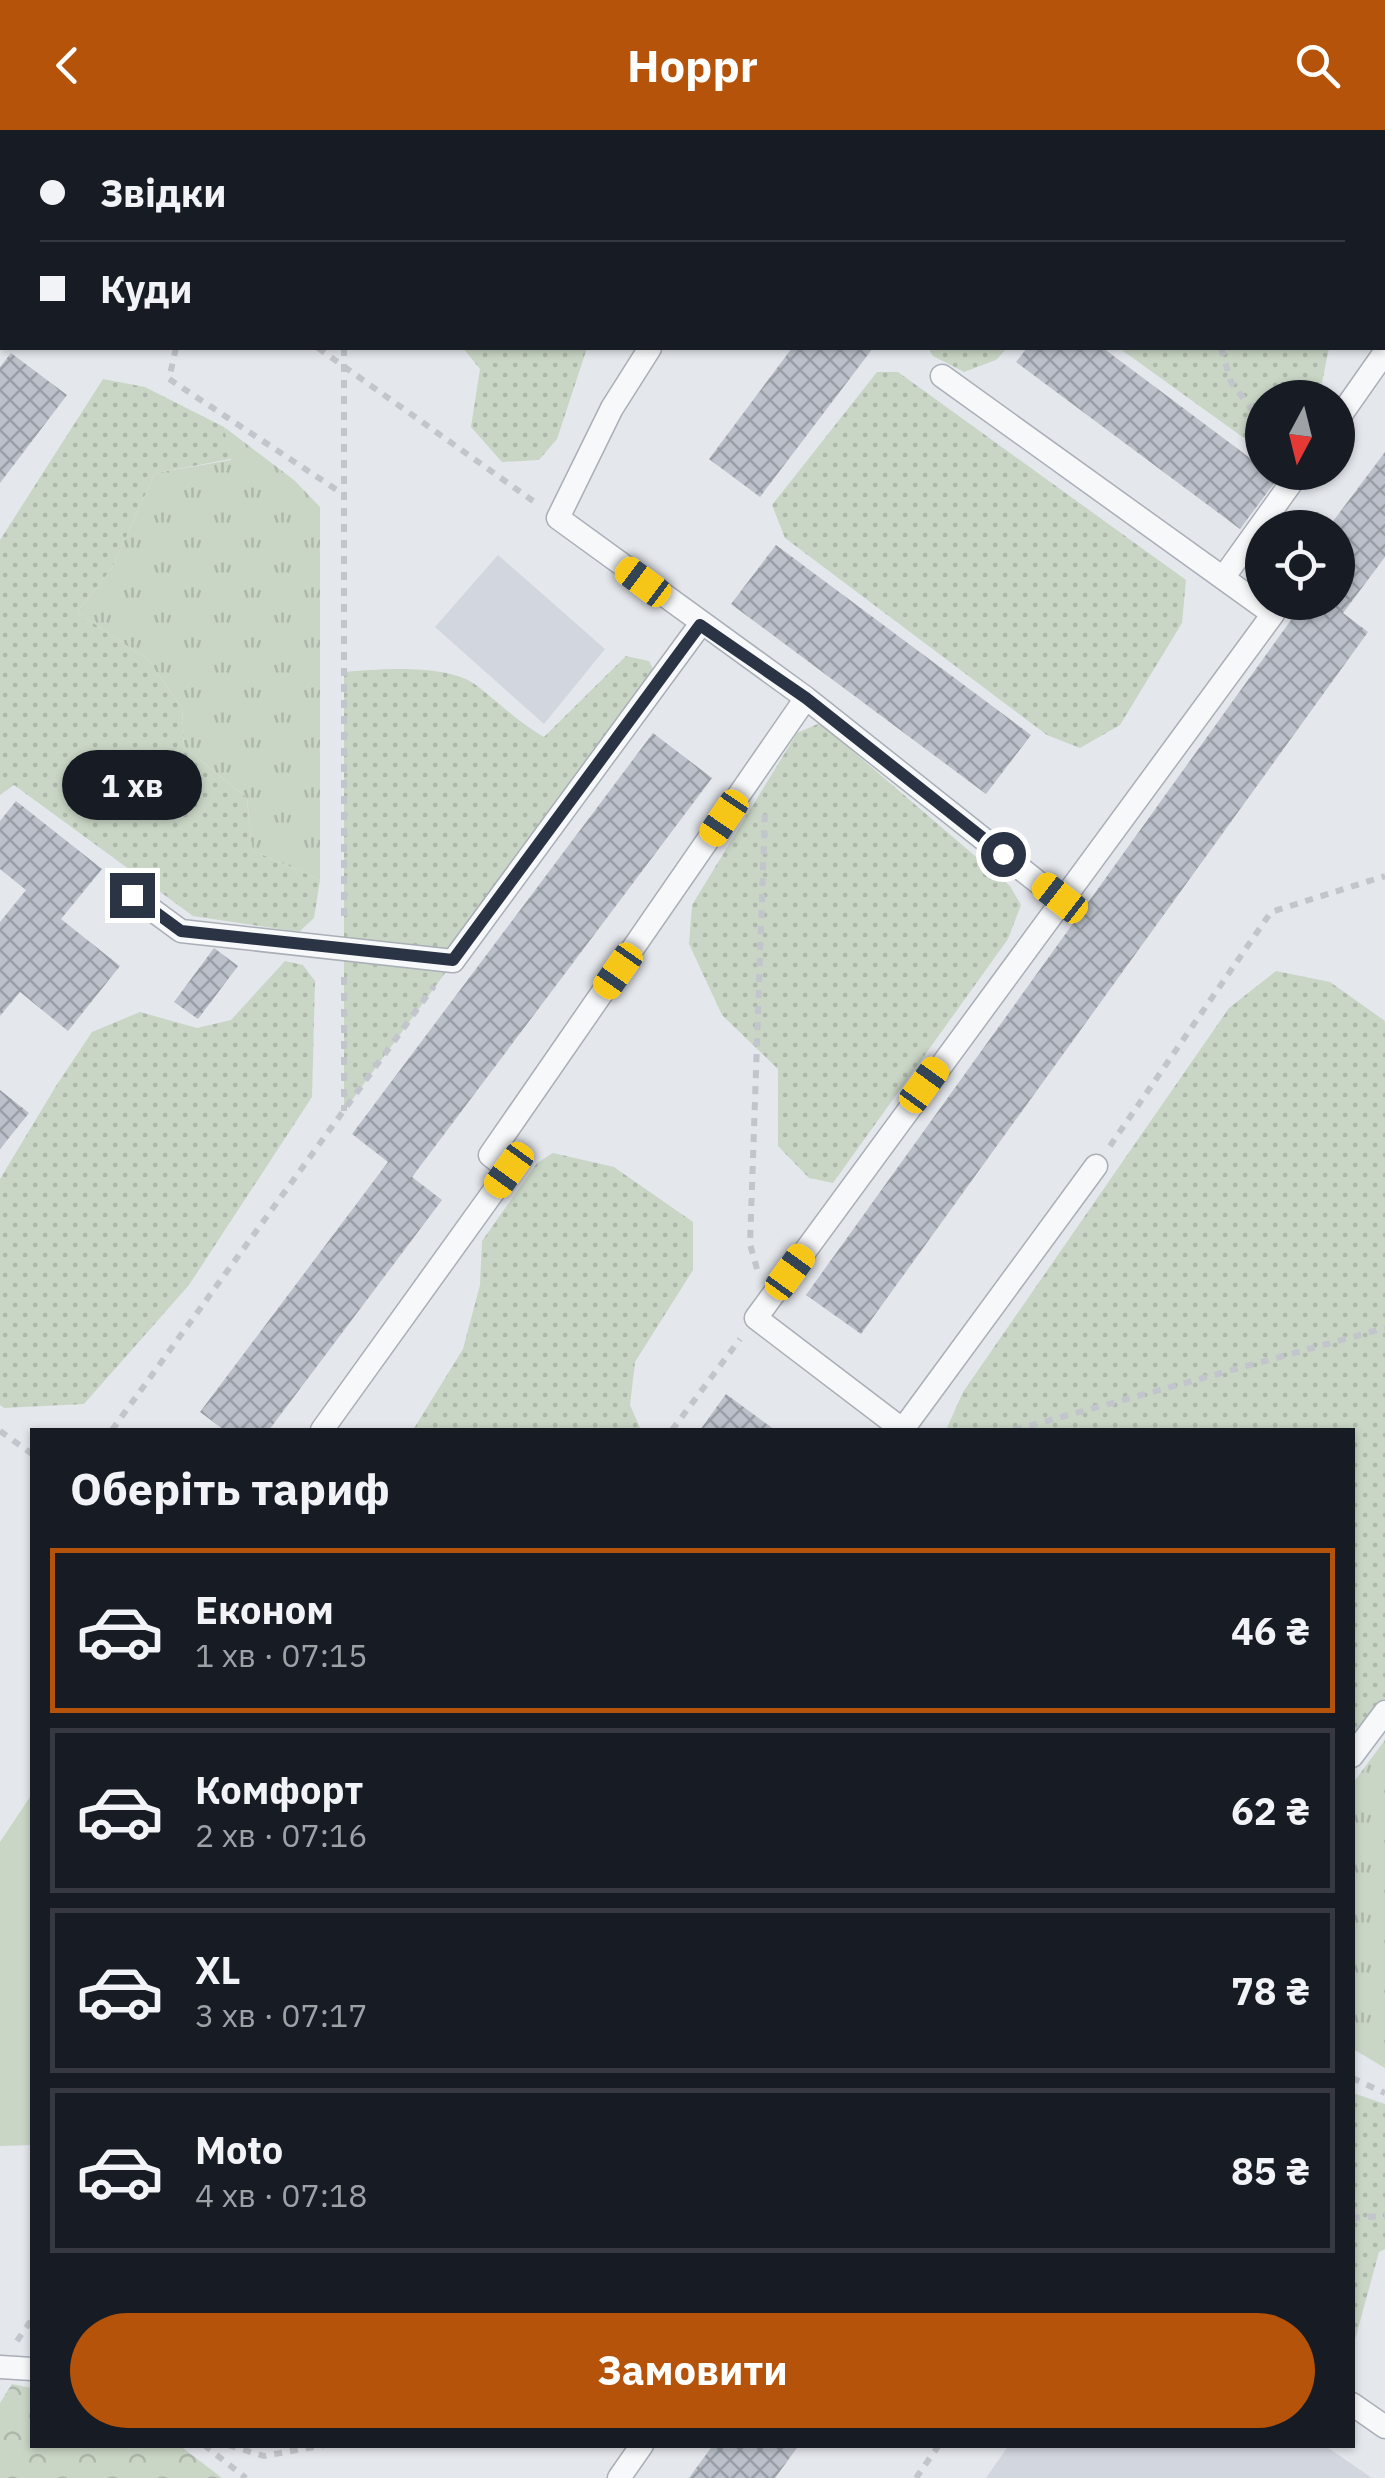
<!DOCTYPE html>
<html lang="uk">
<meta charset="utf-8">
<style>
:root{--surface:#171b24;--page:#242831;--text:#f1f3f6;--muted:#9ea1a6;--line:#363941;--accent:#b45309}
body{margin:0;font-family:"IBM Plex Sans",sans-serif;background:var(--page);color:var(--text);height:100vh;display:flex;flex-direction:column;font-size:38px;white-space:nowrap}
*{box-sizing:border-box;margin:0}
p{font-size:32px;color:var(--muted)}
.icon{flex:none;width:55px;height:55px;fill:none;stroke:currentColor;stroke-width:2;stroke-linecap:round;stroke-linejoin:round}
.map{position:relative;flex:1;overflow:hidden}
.side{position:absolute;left:30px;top:1298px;width:1325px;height:1020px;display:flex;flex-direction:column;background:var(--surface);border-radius:0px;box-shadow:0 2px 8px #0004}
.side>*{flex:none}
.banner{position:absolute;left:0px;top:0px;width:1385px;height:220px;box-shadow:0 2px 8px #0004;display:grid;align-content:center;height:220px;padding:0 40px;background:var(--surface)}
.needle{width:65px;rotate:187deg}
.controls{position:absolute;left:1245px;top:250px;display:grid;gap:20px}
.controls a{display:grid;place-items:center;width:110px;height:110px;border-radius:50%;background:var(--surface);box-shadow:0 2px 8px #0004;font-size:50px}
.end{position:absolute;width:45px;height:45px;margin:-22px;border:12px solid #2b3445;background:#fff;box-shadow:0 0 0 5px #fff}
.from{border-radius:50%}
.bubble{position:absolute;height:70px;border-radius:35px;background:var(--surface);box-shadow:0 2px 8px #0004;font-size:32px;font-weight:700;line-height:70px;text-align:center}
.car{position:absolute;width:30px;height:60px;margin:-30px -15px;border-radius:12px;box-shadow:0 0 8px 2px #0007;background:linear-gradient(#f5c518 24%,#345 0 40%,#f5c518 0 76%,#345 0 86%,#f5c518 0)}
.banner b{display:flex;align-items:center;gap:35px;height:95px;font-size:38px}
.banner b+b{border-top:2px solid var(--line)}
.banner i{width:25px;height:25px;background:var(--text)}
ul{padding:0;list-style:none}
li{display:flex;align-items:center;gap:30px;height:165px;margin:0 20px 15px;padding:0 20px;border:5px solid var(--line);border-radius:0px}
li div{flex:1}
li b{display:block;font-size:38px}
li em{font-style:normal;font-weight:700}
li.on{border-color:var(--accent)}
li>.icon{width:90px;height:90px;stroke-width:1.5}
h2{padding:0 40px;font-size:45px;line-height:120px}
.button{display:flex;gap:20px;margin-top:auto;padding:20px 40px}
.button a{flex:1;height:115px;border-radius:60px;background:var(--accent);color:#fff;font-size:40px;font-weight:700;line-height:115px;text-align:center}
header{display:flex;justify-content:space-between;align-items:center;height:130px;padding:0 40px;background:var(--accent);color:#fff;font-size:45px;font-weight:700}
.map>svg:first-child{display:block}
.built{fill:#d2d6de}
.grass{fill:url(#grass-tufts)}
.forest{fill:url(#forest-crowns)}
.garden{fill:url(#garden-dots)}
.pitch{fill:#c9d6c5}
.building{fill:url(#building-cross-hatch)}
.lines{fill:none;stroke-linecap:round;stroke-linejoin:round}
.lane-casing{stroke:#a9aeb7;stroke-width:25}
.path{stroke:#c2c5cb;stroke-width:6;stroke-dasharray:8 8;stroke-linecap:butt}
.lane{stroke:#f7f8fa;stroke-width:22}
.route{stroke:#2b3445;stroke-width:12}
</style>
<header><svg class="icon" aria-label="back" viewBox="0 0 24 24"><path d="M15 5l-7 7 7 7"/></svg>Hoppr<svg class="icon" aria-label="search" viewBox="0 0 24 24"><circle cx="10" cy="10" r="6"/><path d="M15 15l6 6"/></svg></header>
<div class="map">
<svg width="1385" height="2348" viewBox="0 0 1385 2348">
<defs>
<pattern id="grass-tufts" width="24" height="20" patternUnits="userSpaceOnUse" patternTransform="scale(2.5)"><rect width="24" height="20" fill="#c9d6c5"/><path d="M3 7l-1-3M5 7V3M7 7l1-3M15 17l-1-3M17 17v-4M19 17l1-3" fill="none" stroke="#adb8ab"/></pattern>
<pattern id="forest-crowns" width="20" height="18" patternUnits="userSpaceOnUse" patternTransform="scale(2.5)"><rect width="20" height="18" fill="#c9d6c5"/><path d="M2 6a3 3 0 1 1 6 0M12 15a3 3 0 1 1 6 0" fill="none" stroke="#adb8ab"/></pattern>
<pattern id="garden-dots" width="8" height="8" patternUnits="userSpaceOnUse" patternTransform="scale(2.5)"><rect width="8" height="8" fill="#c9d6c5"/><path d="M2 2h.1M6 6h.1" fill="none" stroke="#adb8ab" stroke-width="1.8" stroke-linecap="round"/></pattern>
<pattern id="building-cross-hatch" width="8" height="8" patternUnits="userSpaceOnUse" patternTransform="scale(2.5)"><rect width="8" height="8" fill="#bbc0ca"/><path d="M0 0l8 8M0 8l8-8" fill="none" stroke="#989da6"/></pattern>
</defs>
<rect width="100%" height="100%" fill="#e4e7ec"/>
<path class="built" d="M498,425L605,519L544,594L435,497Z
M1009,2315H1324L1372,2348H986Z"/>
<path class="grass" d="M224,297L294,350L320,377V750L252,720L247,668L184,617L182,578L148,530L77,482L112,438L155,343L231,330Z
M1385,1610V1938L1353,1919V1653Z"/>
<path class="forest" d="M12,2254L32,2258V2315H179L222,2348H0V2273Z"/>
<path class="garden" d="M59,0H303L63,2Z
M551,0H883L881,2Z
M1045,0H1265L1269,2H1043Z
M463,218H587L557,309L539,330L502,332L471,297L480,239Z
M928,218H1007L996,230L964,242L933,226Z
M1119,218H1329L1319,267L1262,268V321Z
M877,242H898L1186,450L1182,493L1120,595L1080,618L1047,605L785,408L772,375Z
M103,249L145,257L224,297L231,329L155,343L112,438L77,482L148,530L182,578L184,617L247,668L252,720L320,750L314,788L299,802L193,786L14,655L0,665V410Z
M626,526L649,531L659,551L344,981V542C378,539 447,533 476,555C501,574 515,590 544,607Z
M820,593L1010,756L1021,775L1008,809L833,1053L809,1048L778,1016V939L722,885L689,814L692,775L797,603Z
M285,831L303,835L315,851L312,967L189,1155L84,1274L4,1278L0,1275V1049L56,956L92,902L140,882L197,898L231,890Z
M1276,841L1330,852L1385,891V1568L1353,1614L1352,1300H946L963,1262L1229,878Z
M553,1023L614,1037L693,1092V1140L635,1232L630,1275L641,1300H413L463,1219L480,1155L482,1111L537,1033Z
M1353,1963L1385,1974V2119L1379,2122L1353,2217Z"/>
<path class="pitch" d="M32,1664V2015L0,2016V1712Z"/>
<path class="building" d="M792,218H873L760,367L709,329Z
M1027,218H1103L1262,337V342L1278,348L1240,399L1016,232Z
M11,223L67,265L0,353V237Z
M1385,322V427L1343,483L1368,502L861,1204L806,1165L1304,472H1338V398H1328Z
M776,415L1031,605L986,664L731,474Z
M653,603L712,648L412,1047L442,1070L269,1300H224L200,1282L388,1032L352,1004Z
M16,671L102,739L61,789L120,836L68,901L20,862L0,886V792L26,760L0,739V691Z
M214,818L238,836L198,889L174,872Z
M0,960L29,983L0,1019Z
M726,1264L775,1300H700Z
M713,2315H799L775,2348H689Z"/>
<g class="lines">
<g class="lane-casing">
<path id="lane" d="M366,0L369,2
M1341,0L1345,2
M810,2L811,0
M1382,29L1385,31
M0,92L2,94
M650,218L612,278L558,388L806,568L1059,769
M942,246L1223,448
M1338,289L1385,222
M132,765L181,801L453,831L700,495
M903,1299L1096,1036
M322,1300L509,1040L490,1025L806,568
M903,1300L756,1188L1273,484L1223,448L1299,342
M1352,1626L1385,1582
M0,2237L32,2239
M1352,2274L1385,2297
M619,2348L642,2315"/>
</g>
<path class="path" d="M692,0L697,2
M1134,0L1135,2
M176,218L169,249L343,364
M318,218L536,373
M344,218V789
M1221,218L1231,252L1262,293
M344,847V981
M1110,1016L1271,782L1385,746
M757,1139L750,1114L765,682
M112,1300L434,856
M672,1300L740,1209
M1014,1300L1385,1198
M0,1301L32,1324
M1352,1948L1385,1963
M1352,2088L1385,2086
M17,2211L32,2189
M204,2315L246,2348
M228,2315L264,2326L325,2315
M916,2348L939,2315"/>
<use href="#lane" class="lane"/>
</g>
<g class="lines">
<path class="route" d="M132,765L181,801L453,830L700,495L806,568L1003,724"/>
</g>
</svg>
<div class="controls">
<a><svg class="needle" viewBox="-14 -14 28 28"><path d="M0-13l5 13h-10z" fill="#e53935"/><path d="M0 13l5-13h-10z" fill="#9ea1a6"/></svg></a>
<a><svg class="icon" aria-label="locate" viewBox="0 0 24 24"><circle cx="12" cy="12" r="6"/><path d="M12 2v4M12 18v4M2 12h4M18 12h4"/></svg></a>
</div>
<i class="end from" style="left:1003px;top:724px"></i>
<i class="end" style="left:132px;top:765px"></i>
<div class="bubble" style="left:62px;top:620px;width:140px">1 хв</div>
<i class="car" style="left:643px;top:452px;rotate:307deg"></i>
<i class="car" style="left:724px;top:688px;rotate:214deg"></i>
<i class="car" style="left:1060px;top:768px;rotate:308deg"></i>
<i class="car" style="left:618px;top:841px;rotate:215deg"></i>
<i class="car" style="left:924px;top:955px;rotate:36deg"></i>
<i class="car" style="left:509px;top:1040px;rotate:216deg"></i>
<i class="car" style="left:790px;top:1142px;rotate:36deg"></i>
<div class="banner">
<b><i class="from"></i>Звідки</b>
<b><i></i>Куди</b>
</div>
<section class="side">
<h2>Оберіть тариф</h2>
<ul>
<li class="on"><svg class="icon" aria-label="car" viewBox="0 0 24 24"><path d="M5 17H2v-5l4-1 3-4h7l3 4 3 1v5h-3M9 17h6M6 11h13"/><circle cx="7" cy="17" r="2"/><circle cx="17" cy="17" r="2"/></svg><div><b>Економ</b><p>1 хв · 07:15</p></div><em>46 ₴</em></li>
<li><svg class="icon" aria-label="car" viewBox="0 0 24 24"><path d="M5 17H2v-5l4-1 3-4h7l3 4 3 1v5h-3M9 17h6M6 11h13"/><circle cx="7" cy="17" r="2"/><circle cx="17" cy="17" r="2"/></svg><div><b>Комфорт</b><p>2 хв · 07:16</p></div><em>62 ₴</em></li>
<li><svg class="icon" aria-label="car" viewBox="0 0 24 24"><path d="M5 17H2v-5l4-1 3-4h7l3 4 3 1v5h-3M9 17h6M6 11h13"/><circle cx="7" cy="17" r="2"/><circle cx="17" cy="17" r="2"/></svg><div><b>XL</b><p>3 хв · 07:17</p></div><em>78 ₴</em></li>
<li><svg class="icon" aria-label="car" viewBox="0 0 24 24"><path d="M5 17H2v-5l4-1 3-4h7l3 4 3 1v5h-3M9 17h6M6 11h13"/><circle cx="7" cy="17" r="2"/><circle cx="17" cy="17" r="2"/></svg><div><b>Moto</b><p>4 хв · 07:18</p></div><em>85 ₴</em></li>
</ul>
<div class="button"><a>Замовити</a></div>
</section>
</div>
